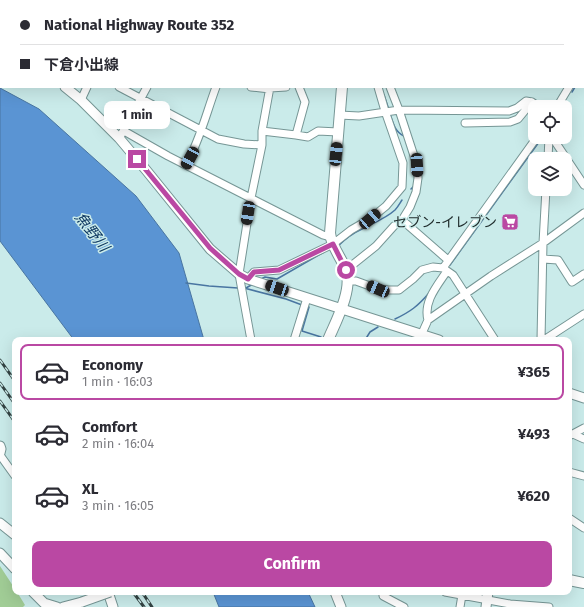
<!DOCTYPE html>
<meta charset="utf-8">
<style>
:root{--surface:#fff;--page:#f2f2f3;--text:#2b2b33;--muted:#7c7c81;--line:#e1e1e2;--accent:#ba48a3}
body{margin:0;font-family:"Fira Sans","Noto Sans JP",sans-serif;background:var(--page);color:var(--text);height:100vh;display:flex;flex-direction:column;font-size:15px;white-space:nowrap}
*{box-sizing:border-box;margin:0}
p{font-size:13px;color:var(--muted)}
.icon{flex:none;width:22px;height:22px;fill:none;stroke:currentColor;stroke-width:2;stroke-linecap:round;stroke-linejoin:round}
.map{position:relative;flex:1;overflow:hidden}
.details{position:absolute;left:12px;top:337px;width:560px;height:258px;display:flex;flex-direction:column;background:var(--surface);border-radius:8px;box-shadow:0 4px 16px #0002}
.details>*{flex:none}
.hud{position:absolute;left:0px;top:0px;width:584px;height:88px;box-shadow:0 4px 16px #0002;display:grid;align-content:center;height:88px;padding:0 20px;background:var(--surface)}
.fabs{position:absolute;left:528px;top:100px;display:grid;gap:8px}
.fabs a{display:grid;place-items:center;width:44px;height:44px;border-radius:8px;background:var(--surface);box-shadow:0 4px 16px #0002;font-size:20px}
.end{position:absolute;width:18px;height:18px;margin:-9px;border:5px solid #ba48a3;background:#fff;box-shadow:0 0 0 2px #fff}
.from{border-radius:50%}
.bubble{position:absolute;height:28px;border-radius:8px;background:var(--surface);box-shadow:0 4px 16px #0002;font-size:13px;font-weight:700;line-height:28px;text-align:center}
.car{position:absolute;width:12px;height:24px;margin:-12px -6px;border-radius:5px;box-shadow:0 0 3px 1px #0007;background:linear-gradient(#222 24%,#8ab4d8 0 40%,#222 0 76%,#8ab4d8 0 86%,#222 0)}
.hud b{display:flex;align-items:center;gap:14px;height:38px;font-size:15px}
.hud b+b{border-top:1px solid var(--line)}
.hud i{width:10px;height:10px;background:var(--text)}
ul{padding:7px 0 0;list-style:none}
li{display:flex;align-items:center;gap:12px;height:56px;margin:0 8px 6px;padding:0 12px;border:2px solid transparent;border-radius:8px}
li div{flex:1}
li b{display:block;font-size:15px}
li em{font-style:normal;font-weight:700}
li.on{border-color:var(--accent)}
li>.icon{width:36px;height:36px;stroke-width:1.5}
.primary-button{display:flex;gap:8px;margin-top:auto;padding:8px 20px}
.primary-button a{flex:1;height:46px;border-radius:8px;background:var(--accent);color:#fff;font-size:16px;font-weight:700;line-height:46px;text-align:center}
.map>svg:first-child{display:block}
.green{fill:#a1cd96}
.water{fill:#5a94d3;stroke:#4975a1}
.lines{fill:none;stroke-linecap:round;stroke-linejoin:round}
.stream{stroke:#4975a1;stroke-width:1.5}
.minor-casing{stroke:#769695;stroke-width:9}
.major-casing{stroke:#769695;stroke-width:11}
.highway-casing{stroke:#769695;stroke-width:12}
.minor{stroke:#fff;stroke-width:7}
.major{stroke:#fff;stroke-width:9}
.highway{stroke:#fff;stroke-width:10}
.rail-casing{stroke:#344444;stroke-width:3}
.rail{stroke:#caebea;stroke-width:1.5;stroke-dasharray:4.5;stroke-linecap:butt}
.major-bridge-casing{stroke:#769695;stroke-width:11;stroke-linecap:butt}
.major-bridge{stroke:#fff;stroke-width:9}
.route{stroke:#ba48a3;stroke-width:5}
.labels{text-anchor:middle;stroke-width:3;stroke-linejoin:round;paint-order:stroke}
.poi-label{font-size:14px;fill:#202d2d;stroke:#caebea;text-anchor:end}
.water-label{font-size:15px;font-style:italic;fill:#0d3760;stroke:#caebea}
</style>
<div class="map">
<svg width="584" height="607" viewBox="0 0 584 607">
<rect width="100%" height="100%" fill="#caebea"/>
<path class="green" d="M0,566L15,589V592H17L25,605L23,607H0Z"/>
<path class="water" d="M0,88L39,109L136,196L179,253L204,340H74L0,241Z
M213,592H308L315,607H219Z"/>
<g class="lines">
<path class="stream" d="M369,1V0
M583,76L584,74
M572,92L575,87
M384,95L389,110
M390,114C393,123 395,132 404,136
M411,189L414,186
M338,246C345,239 353,233 362,229C373,223 385,219 395,210C398,207 400,203 402,200
M450,265L539,142
M261,279L265,277L277,279L324,252
M186,283L209,286L238,288
M244,288L286,299L302,305
M246,288L253,284
M307,307H309L302,331L321,337
M395,319C410,312 418,306 429,293
M365,340L370,332L378,327"/>
<g class="minor-casing">
<path id="minor" d="M205,0L207,1
M503,0L520,1
M96,1L99,0
M152,1L153,0
M285,1V0
M399,1L400,0
M0,31L1,30
M583,47L584,48
M583,65L584,63
M119,87L218,139L244,144L262,145
M251,87L270,89
M270,88L286,87
M81,100L87,87
M557,107L569,87
M339,115L359,116L399,110L509,111L517,108L526,101L532,102L539,107
M465,123L510,122L518,119L532,102
M124,131L168,156L323,235L330,237
M262,131L296,135L305,102L299,87
M121,135L147,87
M296,135L308,137L318,131L338,132
M552,137L584,185
M548,159L549,137
M186,165C200,140 206,114 216,87
M402,220L448,260
M543,259L558,260L572,282L584,274
M443,268L537,137
M346,270L376,246L394,226L402,220L410,207L416,192L418,178L417,165L399,110L390,87
M248,279L254,272L279,270L333,244L351,230L370,219L386,206L402,187L403,163L385,111L378,87
M348,281H356L378,289L388,290H399L413,279L422,270L433,267L443,268L453,275L495,340
M428,320C423,302 437,286 447,271
M251,340L239,274L251,198L262,145V131L270,87
M294,340L307,298
M419,340L428,320L491,276L543,243L584,213
M541,340L543,243L546,189
M544,340L584,314
M573,434L584,439
M569,436L584,428
M0,455L15,476
M569,472L584,476
M569,518L584,528
M383,592V596L404,607
M445,592L510,604L549,607
M460,607L462,595"/>
</g>
<g class="major-casing">
<path id="major" d="M0,36H1
M65,87L81,100L119,138L146,170L210,249L239,274L248,279L292,293L439,340
M569,393L584,398
M0,446L1,449L0,453
M0,523L15,535
M0,553L15,569
M33,592L44,603L57,607
M108,592L113,607
M335,592L341,607
M63,607L82,602
M486,607L488,592"/>
</g>
<g class="highway-casing">
<path id="highway" d="M354,1L355,0
M328,340C336,321 353,290 346,270C341,257 331,246 330,233L342,87
M569,580L584,583"/>
</g>
<use href="#minor" class="minor"/>
<use href="#major" class="major"/>
<use href="#highway" class="highway"/>
<g class="rail-casing">
<path id="rail" d="M22,1L24,0
M0,16L1,15
M0,360L15,381
M0,383L15,404
M0,401L15,422
M133,592L144,607
M142,592L152,607"/>
</g>
<use href="#rail" class="rail"/>
<g class="major-bridge-casing">
<path id="major-bridge" d="M82,602L110,592"/>
</g>
<use href="#major-bridge" class="major-bridge"/>
</g>
<g class="lines">
<path class="route" d="M137,159L210,248L239,274L248,279L254,272L279,270L333,244L346,270"/>
</g>
<defs>
<g id="supermarket-square" transform="scale(0.9)"><rect x="-9" y="-9" width="18" height="18" rx="4" fill="#ba48a3" stroke="#caebea"/><path d="M-6-5.5h2.5l.6 2H6L4.5 2H-2.5L-4.4-4H-6ZM-1.5 3.2a1.3 1.3 0 1 0 .1 0ZM3 3.2a1.3 1.3 0 1 0 .1 0Z" fill="#fff"/></g>
</defs>
<g fill-rule="evenodd">
<use href="#supermarket-square" x="510" y="222"/>
</g>
<g class="labels">
<g class="poi-label">
<text x="497" y="227">セブン-イレブン</text>
</g>
<g class="water-label">
<text transform="translate(92 232) rotate(52)" y="5">魚野川</text>
</g>
</g>
</svg>
<div class="fabs">
<a><svg class="icon" aria-label="locate" viewBox="0 0 24 24"><circle cx="12" cy="12" r="6"/><path d="M12 2v4M12 18v4M2 12h4M18 12h4"/></svg></a>
<a><svg class="icon" aria-label="layers" viewBox="0 0 24 24"><path d="M12 4l9 5-9 5-9-5zM3 14l9 5 9-5"/></svg></a>
</div>
<i class="end from" style="left:346px;top:270px"></i>
<i class="end" style="left:137px;top:159px"></i>
<div class="bubble" style="left:104px;top:101px;width:66px">1 min</div>
<i class="car" style="left:336px;top:154px;rotate:6deg"></i>
<i class="car" style="left:190px;top:158px;rotate:209deg"></i>
<i class="car" style="left:417px;top:165px;rotate:177deg"></i>
<i class="car" style="left:248px;top:213px;rotate:189deg"></i>
<i class="car" style="left:370px;top:219px;rotate:49deg"></i>
<i class="car" style="left:277px;top:288px;rotate:289deg"></i>
<i class="car" style="left:378px;top:289px;rotate:293deg"></i>
<div class="hud">
<b><i class="from"></i>National Highway Route 352</b>
<b><i></i>下倉小出線</b>
</div>
<section class="details">
<ul>
<li class="on"><svg class="icon" aria-label="car" viewBox="0 0 24 24"><path d="M5 17H2v-5l4-1 3-4h7l3 4 3 1v5h-3M9 17h6M6 11h13"/><circle cx="7" cy="17" r="2"/><circle cx="17" cy="17" r="2"/></svg><div><b>Economy</b><p>1 min · 16:03</p></div><em>¥365</em></li>
<li><svg class="icon" aria-label="car" viewBox="0 0 24 24"><path d="M5 17H2v-5l4-1 3-4h7l3 4 3 1v5h-3M9 17h6M6 11h13"/><circle cx="7" cy="17" r="2"/><circle cx="17" cy="17" r="2"/></svg><div><b>Comfort</b><p>2 min · 16:04</p></div><em>¥493</em></li>
<li><svg class="icon" aria-label="car" viewBox="0 0 24 24"><path d="M5 17H2v-5l4-1 3-4h7l3 4 3 1v5h-3M9 17h6M6 11h13"/><circle cx="7" cy="17" r="2"/><circle cx="17" cy="17" r="2"/></svg><div><b>XL</b><p>3 min · 16:05</p></div><em>¥620</em></li>
</ul>
<div class="primary-button"><a>Confirm</a></div>
</section>
</div>
